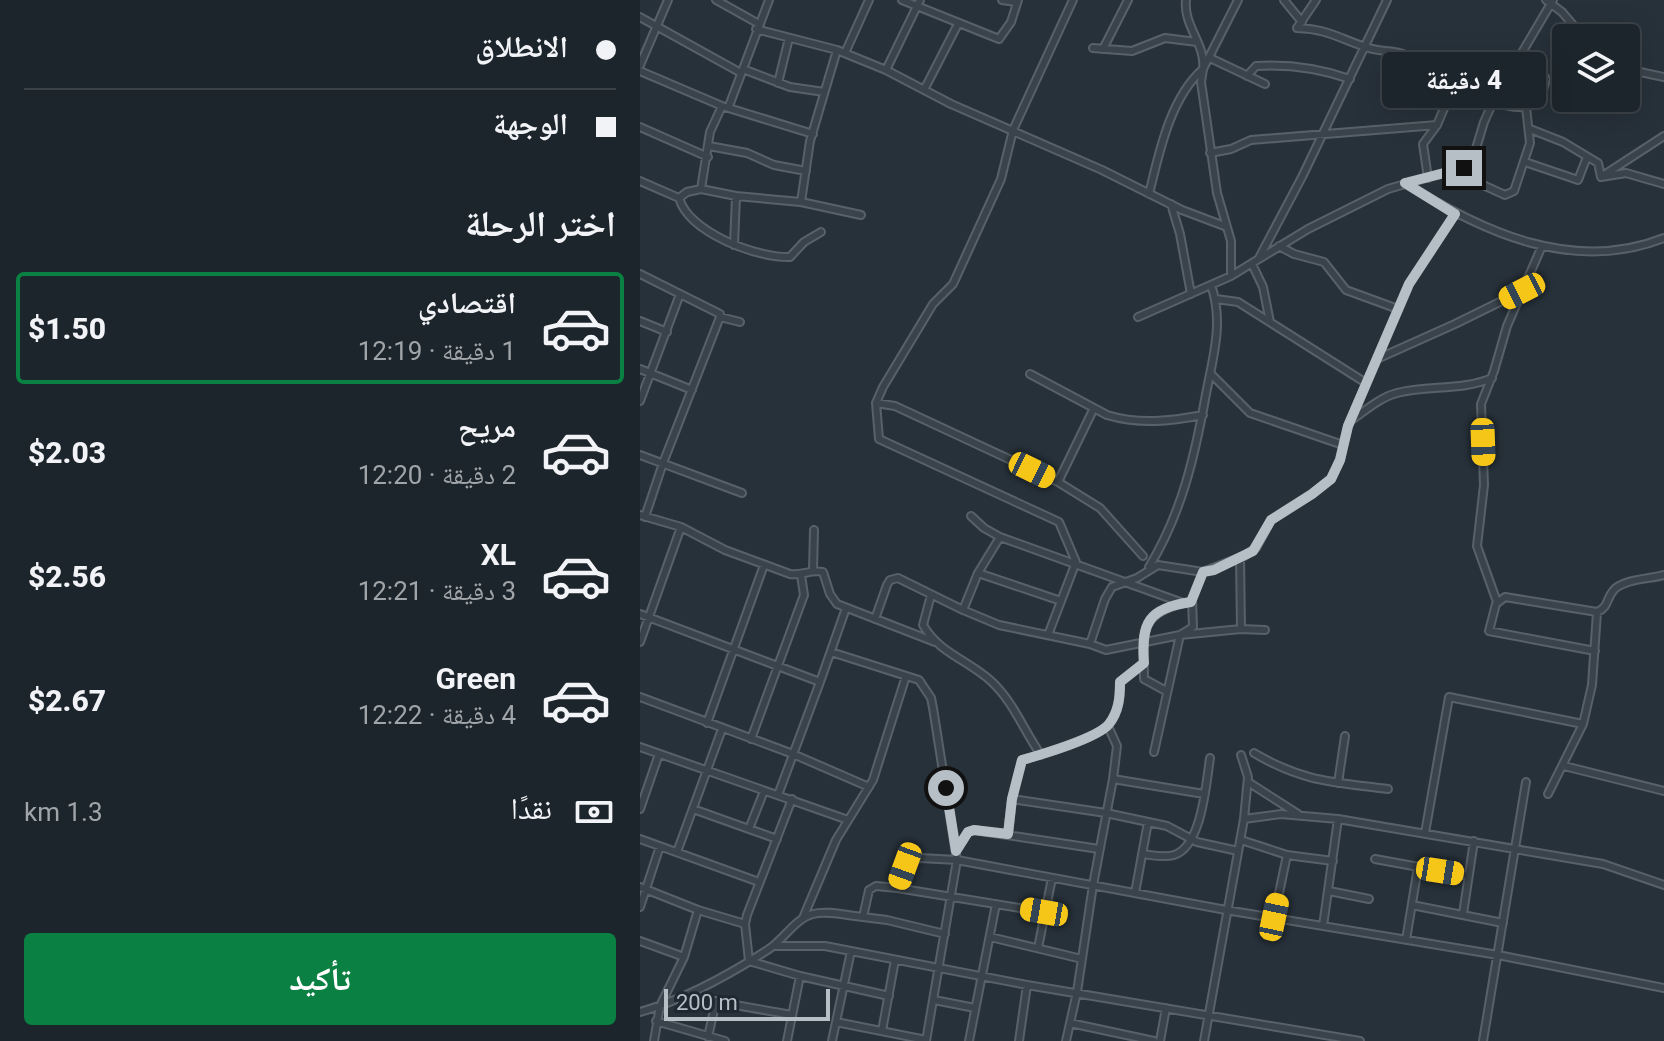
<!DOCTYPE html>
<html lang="ar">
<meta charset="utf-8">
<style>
:root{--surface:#1d252c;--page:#252d34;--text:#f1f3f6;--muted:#a0a5a9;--line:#3b4248;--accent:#0b8043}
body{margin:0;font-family:Roboto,"Noto Naskh Arabic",sans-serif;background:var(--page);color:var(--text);direction:rtl;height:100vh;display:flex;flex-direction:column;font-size:30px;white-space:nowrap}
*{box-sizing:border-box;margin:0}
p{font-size:26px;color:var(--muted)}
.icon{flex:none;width:44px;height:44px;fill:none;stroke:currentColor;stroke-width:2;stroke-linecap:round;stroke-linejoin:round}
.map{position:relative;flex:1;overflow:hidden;direction:ltr}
.details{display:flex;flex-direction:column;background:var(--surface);width:640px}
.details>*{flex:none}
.hud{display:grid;align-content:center;height:176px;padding:0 24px;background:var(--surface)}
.fabs{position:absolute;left:912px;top:24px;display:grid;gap:16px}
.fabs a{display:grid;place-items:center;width:88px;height:88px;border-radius:8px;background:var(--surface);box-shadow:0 8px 32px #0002,0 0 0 2px var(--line);font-size:40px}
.scale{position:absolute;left:24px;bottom:20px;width:166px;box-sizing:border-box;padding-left:8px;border:4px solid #b6bec6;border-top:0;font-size:22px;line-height:28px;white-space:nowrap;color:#b6bec6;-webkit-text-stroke:6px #1f2830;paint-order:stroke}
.end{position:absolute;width:36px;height:36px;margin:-18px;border:10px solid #b6bec6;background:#111;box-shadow:0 0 0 4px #111}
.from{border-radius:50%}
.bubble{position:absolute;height:56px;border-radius:8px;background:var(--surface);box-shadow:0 8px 32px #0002,0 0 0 2px var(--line);font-size:26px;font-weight:800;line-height:56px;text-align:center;direction:rtl}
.car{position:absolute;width:24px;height:48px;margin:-24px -12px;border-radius:10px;box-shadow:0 0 6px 2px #0007;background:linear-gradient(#f5c518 24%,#345 0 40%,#f5c518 0 76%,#345 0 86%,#f5c518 0)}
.hud b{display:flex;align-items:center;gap:28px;height:76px;font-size:30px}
.hud b+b{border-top:2px solid var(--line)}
.hud i{width:20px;height:20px;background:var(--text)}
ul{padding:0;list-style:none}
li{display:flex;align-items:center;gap:24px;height:112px;margin:0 16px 12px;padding:0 8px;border:4px solid transparent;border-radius:8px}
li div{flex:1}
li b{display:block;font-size:30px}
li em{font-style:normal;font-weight:800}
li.on{border-color:var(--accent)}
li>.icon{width:72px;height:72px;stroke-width:1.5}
h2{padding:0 24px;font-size:36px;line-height:96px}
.pay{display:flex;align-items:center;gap:20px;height:88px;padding:0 24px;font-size:30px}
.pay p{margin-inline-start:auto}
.button{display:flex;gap:16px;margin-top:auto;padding:16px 24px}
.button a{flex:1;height:92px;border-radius:8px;background:var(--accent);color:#fff;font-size:32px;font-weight:800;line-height:92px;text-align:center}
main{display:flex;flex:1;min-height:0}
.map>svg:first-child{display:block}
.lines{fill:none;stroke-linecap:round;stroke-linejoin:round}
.street-casing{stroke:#586169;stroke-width:10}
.street{stroke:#3a434b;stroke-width:6}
.route{stroke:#b6bec6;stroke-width:10}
</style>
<main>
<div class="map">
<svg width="1024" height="1041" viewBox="0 0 1024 1041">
<rect width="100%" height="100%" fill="#27313a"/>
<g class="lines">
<g class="street-casing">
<path id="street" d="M76,0L119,24
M262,0L359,39L371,22L378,0
M362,0L376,2
M644,0L662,22
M906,0L922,12L944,38
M0,17L101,73
M657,28C690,29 701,40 729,48C741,52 754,50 766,55C800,70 848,110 886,107L903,90L906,79L900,70L876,63
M657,28L676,0
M116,29L197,50L246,70L311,104L462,170L542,210L587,227
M453,48L492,51L525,38L557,42
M463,49L488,0
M205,53L229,0
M570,58L625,84
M0,65L28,0
M103,69L150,87L184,92
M986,69L1024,77
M246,70L280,0
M0,71L82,106L173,134
M607,76L616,66C647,64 681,69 710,79
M138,83L149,38
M285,88L318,24
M89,106L129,0
M0,127L68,157
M890,129L923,142L958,163L961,177L986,173L1024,184
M69,146L107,153L134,165L166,171
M570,153L591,149L611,140L797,125
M885,162L938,180L947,157
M824,168L843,185L865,195L874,191L890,143L886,107
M964,175L1024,136
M788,178L783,144L797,125L815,82
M0,181L39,198C49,233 117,258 150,257L164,242L181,232
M765,183C842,232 933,274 1024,238
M61,189L70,132L82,106
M509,194C519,153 530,98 563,69C566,44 543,26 546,0
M39,198L47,192L61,189L96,196L161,202L221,215
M161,202L170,141L197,50
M531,204L540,234L551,294
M94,245L96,196
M639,246L654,254L684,262L706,290L758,309
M619,258L662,177L747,0
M612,264L623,287L630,322
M0,274L80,314V317L23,463L5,517
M591,276V241L577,193L561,82L563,69L598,0
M576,299L598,302L726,383
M80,317L100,322
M498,317L591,276L668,229L748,189L831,165L844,122L854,100L913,0
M0,321L27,332
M737,359L815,324L882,291
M0,369L52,390
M390,374L467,415C500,425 531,421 563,415
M571,374L610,413L703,445
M0,401L40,294
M236,403L255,406L418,482
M454,408L418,482L460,508L503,556
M713,419C726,410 741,397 757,393C789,385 821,391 852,378
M0,455L102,493
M0,515L41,527L85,550L150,574C162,576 171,569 183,572L190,594L197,604L295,642
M331,516L344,528L360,537L543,603
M600,558L601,629
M509,567C542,513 555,455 566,394C573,357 584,322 571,285
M173,570L174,530
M338,573L421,601
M291,595L283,625C299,653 328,660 351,681C373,701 384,731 401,755
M857,602L837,546L844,485L841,404L854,371L867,326L902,246
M323,610L338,573L360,537
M0,614L180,682L138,795
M235,619L247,585L250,580L258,578L323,610L359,625L450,644L466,650L540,635L601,629L625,630
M408,635L436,562L419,522L239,439L236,403L243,387L293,304L313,284L361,179L373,130L433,0
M0,642L41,527
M450,644L465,599L472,587L497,578L518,565L563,572L604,556L616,548L631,520L672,494L691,479L700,460L708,426L769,284L815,214
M955,651L849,631L856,604L865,597L957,612C969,607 966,599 973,591C982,579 1010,579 1024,575
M191,652L279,680L291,698L293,708L317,860L286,1041
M180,682L206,608
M526,691L504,679C504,638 495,615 544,603
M0,697L153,754L229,787
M67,723L124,565
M111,739L164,595L161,575
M0,747L208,820
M514,752L540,635L553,627L552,599L563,572
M614,753C663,782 693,782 748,789
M924,766L1024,791
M473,779L564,794
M608,782L658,814
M698,783L705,736
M908,794L943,724L952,685L957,612
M152,799L107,915L105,924L109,961L160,976L249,996
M372,799L466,813L527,826L557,842L598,851
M0,809L19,754
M53,809L137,839
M604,819L641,814L698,819L963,864L1024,885
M109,829L124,791
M785,833L809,697L943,724
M368,834L372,799L382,760C400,755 458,738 469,724C479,712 480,697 480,682L504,663
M0,839L119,882
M601,840L647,855L693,861
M316,851L328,832L334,830L459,849
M37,852L82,729
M502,854C512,855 524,858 534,855C562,846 566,784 570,758
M735,859L828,876
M0,887L58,910L44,957L20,1006L14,1041
M257,888L404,912
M689,891L729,899
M495,893L508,822
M772,905L863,923
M0,907L20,846
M58,910L105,924
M823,914L834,841
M223,917L247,920L305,934
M634,917L647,855
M163,918L196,840L233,780L266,676
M683,926L698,819
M350,937L442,959
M766,940L778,867
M0,941L44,957
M133,946H185L387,985L720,1041
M398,948L412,878
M44,996L152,1015
M294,1000L335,1008
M0,1012C46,999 89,975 129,949C144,939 156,918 173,914C188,910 208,916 223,917L229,890L236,886L257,888L268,861L280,858L317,860L586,910L858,955L1024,988
M16,1021L85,1041
M196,1022L286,1040
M430,1023L514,1041
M242,1031L255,960
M68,1037L76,1001
M147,1041L160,976
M192,1041L211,951
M329,1041L356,904
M379,1041L387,985
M426,1041L437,992L453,885L473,779L477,746L468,726
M520,1041L526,1008
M564,1041L604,819L608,777L601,755
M843,1041L886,782"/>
</g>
<use href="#street" class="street"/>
</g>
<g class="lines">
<path class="route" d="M306,788L316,851L328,832L334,830L368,834L372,799L382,760C400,755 458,738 469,724C479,711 480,697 480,682L504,663C501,623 508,608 551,602L563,572L574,570L613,551L631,520L672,494L691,479L700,460L708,426L769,284L815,214L765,183L824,168"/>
</g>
</svg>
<div class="fabs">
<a><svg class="icon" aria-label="layers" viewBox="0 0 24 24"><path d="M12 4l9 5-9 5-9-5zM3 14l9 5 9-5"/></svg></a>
</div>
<div class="scale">200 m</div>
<i class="end from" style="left:306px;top:788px"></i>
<i class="end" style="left:824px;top:168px"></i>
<div class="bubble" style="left:742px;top:52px;width:164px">4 دقيقة</div>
<i class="car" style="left:882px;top:291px;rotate:243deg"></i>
<i class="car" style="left:843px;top:442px;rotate:178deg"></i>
<i class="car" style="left:392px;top:470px;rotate:116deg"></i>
<i class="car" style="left:265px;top:866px;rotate:200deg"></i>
<i class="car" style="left:800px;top:871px;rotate:99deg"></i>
<i class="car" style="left:404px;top:912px;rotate:280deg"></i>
<i class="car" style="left:634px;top:917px;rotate:12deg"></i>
</div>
<section class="details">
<div class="hud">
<b><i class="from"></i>الانطلاق</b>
<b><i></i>الوجهة</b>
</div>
<h2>اختر الرحلة</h2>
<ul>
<li class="on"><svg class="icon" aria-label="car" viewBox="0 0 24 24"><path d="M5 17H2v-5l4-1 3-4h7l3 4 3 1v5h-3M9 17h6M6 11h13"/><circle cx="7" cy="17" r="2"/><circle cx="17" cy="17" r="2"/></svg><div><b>اقتصادي</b><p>1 دقيقة · 12:19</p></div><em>$1.50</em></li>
<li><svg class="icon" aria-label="car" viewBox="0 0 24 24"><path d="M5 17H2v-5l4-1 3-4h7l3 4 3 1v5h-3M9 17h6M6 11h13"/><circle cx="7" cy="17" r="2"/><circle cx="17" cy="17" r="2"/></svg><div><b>مريح</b><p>2 دقيقة · 12:20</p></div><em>$2.03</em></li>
<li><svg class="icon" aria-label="car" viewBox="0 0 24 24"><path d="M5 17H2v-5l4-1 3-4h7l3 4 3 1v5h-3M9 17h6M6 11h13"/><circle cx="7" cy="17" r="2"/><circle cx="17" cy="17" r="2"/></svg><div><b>XL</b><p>3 دقيقة · 12:21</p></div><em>$2.56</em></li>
<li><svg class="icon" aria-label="car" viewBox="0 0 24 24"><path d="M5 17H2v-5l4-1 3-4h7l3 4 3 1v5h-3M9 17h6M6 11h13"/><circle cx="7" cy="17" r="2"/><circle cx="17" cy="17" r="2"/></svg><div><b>Green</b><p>4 دقيقة · 12:22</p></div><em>$2.67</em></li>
</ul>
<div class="pay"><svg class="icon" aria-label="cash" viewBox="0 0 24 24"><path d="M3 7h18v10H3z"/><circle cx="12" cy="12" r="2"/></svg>نقدًا<p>1.3 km</p></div>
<div class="button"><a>تأكيد</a></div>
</section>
</main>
